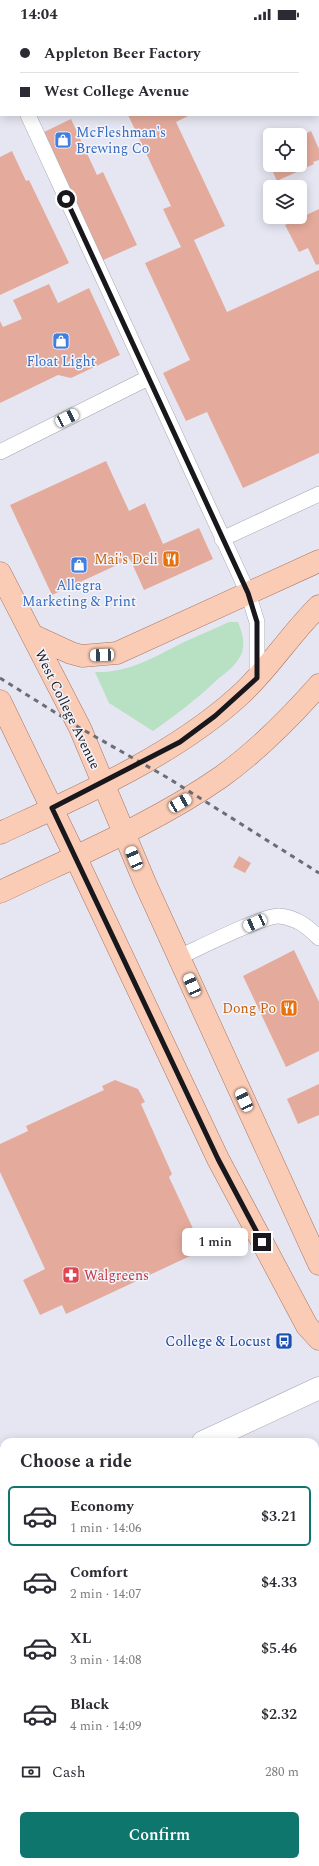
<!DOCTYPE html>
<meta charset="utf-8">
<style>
:root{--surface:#fff;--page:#f7f7f7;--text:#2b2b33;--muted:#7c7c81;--line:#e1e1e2;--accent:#0f766e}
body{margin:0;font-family:Spectral,serif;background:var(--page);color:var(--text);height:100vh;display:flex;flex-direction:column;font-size:15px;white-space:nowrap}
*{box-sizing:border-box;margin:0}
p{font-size:13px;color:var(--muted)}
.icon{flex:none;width:22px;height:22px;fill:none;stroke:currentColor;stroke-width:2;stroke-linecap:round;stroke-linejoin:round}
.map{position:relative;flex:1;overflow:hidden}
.details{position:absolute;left:0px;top:1410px;width:319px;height:428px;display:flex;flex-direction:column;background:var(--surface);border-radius:12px 12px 0 0;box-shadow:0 2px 10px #0003}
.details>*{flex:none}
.top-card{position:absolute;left:0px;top:0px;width:319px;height:88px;box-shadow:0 2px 10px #0003;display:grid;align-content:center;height:88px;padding:0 20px;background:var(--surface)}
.fabs{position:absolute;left:263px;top:100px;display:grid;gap:8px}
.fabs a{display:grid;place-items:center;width:44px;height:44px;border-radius:6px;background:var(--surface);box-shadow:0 2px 10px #0003;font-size:20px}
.end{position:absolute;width:18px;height:18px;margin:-9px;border:5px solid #18181c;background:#fff;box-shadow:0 0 0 2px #fff}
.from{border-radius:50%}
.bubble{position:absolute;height:28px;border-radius:6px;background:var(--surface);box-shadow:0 2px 10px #0003;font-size:13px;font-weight:600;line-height:28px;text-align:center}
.car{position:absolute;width:12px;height:24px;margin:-12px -6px;border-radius:5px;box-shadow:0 0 3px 1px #0007;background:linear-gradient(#fff 24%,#345 0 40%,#fff 0 76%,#345 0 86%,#fff 0)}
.top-card b{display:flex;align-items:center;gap:14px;height:38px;font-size:15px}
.top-card b+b{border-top:1px solid var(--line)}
.top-card i{width:10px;height:10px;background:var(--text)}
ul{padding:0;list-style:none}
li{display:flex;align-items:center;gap:12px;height:60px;margin:0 8px 6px;padding:0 12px;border:2px solid transparent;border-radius:6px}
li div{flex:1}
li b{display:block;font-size:15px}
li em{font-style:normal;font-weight:600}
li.selected{border-color:var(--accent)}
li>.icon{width:36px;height:36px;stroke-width:1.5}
h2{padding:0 20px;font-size:18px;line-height:48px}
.pay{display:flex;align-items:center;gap:10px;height:44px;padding:0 20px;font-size:15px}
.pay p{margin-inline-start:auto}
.cta{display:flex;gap:8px;margin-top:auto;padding:8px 20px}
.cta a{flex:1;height:46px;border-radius:6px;background:var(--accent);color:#fff;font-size:16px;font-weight:600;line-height:46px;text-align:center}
.status{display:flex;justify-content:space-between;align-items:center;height:28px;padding:0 20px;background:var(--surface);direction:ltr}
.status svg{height:11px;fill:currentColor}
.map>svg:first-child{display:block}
.green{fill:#b8e0c3}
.building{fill:#e4ab9c}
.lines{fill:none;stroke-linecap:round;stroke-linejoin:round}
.service-casing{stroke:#a5a6b0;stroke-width:16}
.minor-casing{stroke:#a5a6b0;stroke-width:23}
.primary-casing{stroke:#a97660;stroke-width:23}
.service{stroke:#fff;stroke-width:15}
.minor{stroke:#fff;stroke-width:22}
.primary{stroke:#facbb5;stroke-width:22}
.rail{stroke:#6c6c73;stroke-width:3;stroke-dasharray:5 5;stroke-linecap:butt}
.route{stroke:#18181c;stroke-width:5}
.labels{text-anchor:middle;stroke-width:3;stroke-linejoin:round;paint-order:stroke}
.shop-label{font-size:14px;fill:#366cbe;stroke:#f4f4fd}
.food-label{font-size:14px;fill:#c56008;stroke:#f4f4fd;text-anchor:end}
.street-label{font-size:14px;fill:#18181c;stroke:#f4f4fd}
.health-label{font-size:14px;fill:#be3a42;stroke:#f4f4fd;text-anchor:start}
.transit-label{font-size:14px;fill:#164399;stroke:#f4f4fd;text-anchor:end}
</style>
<div class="status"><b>14:04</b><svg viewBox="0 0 49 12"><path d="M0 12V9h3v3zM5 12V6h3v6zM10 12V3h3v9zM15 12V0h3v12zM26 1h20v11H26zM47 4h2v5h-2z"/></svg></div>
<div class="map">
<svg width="319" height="1838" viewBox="0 0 319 1838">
<rect width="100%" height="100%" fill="#e6e6f2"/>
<path class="green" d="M229,594H238C242,604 246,616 241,627C236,637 227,644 218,651C198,670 176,687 153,703L109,675L95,644C129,645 152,630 182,615C197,608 214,601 229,594Z"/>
<path class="building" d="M128,87H190L176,94L225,198L194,212L227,284L319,242V425L243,460L207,384L186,393L163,345L190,332L145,235L181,219L163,181L171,178Z
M71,91L97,147L103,144L137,217L101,233L42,105Z
M311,103L319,121V132L313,134L314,136L277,153L264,124L270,122V137H300V108Z
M12,123L26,153L29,152L69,235L0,267V129Z
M319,181V236L316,237L308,220L299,224L285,197Z
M49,256L58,275L89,260L120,327L71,350L58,347L0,375V293L3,299L22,291L13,272Z
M106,433L129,483L145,475L163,516L199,500L213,531L144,562L130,531L52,567L10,477Z
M239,828L251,835L245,845L233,839Z
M294,922L319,974V1023L286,1039L243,948Z
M115,1052L138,1061L145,1074L141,1076L172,1146L169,1149L203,1222L66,1286L62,1277L40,1287L23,1252L45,1241L0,1144V1116L28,1103L26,1098L104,1062L102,1058Z
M319,1056V1087L298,1096L287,1071Z
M4,1670V1708L0,1710V1672Z
M319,1702V1838H217L216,1834H315V1704Z
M4,1740V1780L0,1782V1741Z
M90,1834L93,1838H81Z"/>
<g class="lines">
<g class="service-casing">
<path id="service" d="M0,27L1,29
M28,87L248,565L257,594V650
M0,424L148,350
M222,511L319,466
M179,929C197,921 264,887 279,888C297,890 307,898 319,910"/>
</g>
<g class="minor-casing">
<path id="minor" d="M142,1L144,0
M0,65H1
M203,1414L319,1360
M0,1502L4,1510
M156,1834L157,1838"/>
</g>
<g class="primary-casing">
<path id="primary" d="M0,545L80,700L145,855L319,1236
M32,607L71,625L82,628L117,625L319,533
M0,673L75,828L218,1131L307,1298L319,1311
M0,805C81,768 173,728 239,668C269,641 290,606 319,578
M0,864C73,829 155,795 221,749C257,723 290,690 319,657"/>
</g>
<use href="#service" class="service"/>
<use href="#minor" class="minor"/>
<use href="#primary" class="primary"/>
<path class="rail" d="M0,650L80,700L168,750L319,845"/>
</g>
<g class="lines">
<path class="route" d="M66,171L248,565L257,594V650L215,688L180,714L52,780L218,1131L262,1214"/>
</g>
<defs>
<g id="shop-square" transform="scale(0.9)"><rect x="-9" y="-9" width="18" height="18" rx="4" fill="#3f7fe0" stroke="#f4f4fd"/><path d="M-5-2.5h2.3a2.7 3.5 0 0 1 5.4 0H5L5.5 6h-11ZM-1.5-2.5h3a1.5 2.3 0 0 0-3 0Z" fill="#fff"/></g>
<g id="restaurant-square" transform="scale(0.9)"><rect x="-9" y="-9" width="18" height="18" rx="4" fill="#e8710a" stroke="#f4f4fd"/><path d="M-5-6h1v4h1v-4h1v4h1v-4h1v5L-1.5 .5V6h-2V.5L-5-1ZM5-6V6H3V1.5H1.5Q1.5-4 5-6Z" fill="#fff"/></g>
<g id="pharmacy-square" transform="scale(0.9)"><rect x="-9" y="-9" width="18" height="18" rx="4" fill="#e0444e" stroke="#f4f4fd"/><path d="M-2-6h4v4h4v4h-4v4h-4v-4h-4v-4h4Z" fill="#fff"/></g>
<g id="bus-square" transform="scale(0.9)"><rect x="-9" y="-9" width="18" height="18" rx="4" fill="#1a4fb4" stroke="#f4f4fd"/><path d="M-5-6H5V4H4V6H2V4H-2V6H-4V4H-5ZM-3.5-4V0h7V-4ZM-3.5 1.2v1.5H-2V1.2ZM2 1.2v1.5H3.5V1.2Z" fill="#fff"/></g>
</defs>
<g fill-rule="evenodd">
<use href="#shop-square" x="63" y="112"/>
<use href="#shop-square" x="61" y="313"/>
<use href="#restaurant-square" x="171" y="531"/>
<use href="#shop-square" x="79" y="537"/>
<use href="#restaurant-square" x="289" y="980"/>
<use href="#pharmacy-square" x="71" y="1247"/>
<use href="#bus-square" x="284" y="1313"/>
</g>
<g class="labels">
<g class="shop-label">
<text x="76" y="109" text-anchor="start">McFleshman's<tspan x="76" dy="16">Brewing Co</tspan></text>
<text x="61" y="338">Float Light</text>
<text x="79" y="562">Allegra<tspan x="79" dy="16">Marketing &amp; Print</tspan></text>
</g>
<g class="food-label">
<text x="158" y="536">Mai's Deli</text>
<text x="276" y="985">Dong Po</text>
</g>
<g class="street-label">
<text transform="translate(68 681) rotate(64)" y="5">West College Avenue</text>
</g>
<g class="health-label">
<text x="84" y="1252">Walgreens</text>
</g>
<g class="transit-label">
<text x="271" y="1318">College &amp; Locust</text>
</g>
</g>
</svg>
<div class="fabs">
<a><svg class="icon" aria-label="locate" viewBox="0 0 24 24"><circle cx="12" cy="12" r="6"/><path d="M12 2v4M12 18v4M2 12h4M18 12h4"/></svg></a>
<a><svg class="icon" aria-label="layers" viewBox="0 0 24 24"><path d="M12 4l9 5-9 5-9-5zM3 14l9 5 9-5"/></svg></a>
</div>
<i class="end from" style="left:66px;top:171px"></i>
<i class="end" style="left:262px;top:1214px"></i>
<div class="bubble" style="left:182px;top:1200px;width:66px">1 min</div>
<i class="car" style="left:67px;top:390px;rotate:63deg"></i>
<i class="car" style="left:102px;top:627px;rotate:268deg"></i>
<i class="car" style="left:180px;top:775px;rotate:60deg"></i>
<i class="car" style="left:134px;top:830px;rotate:337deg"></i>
<i class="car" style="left:255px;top:895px;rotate:246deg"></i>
<i class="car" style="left:192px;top:957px;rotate:336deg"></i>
<i class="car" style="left:244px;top:1072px;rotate:335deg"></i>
<div class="top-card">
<b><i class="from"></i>Appleton Beer Factory</b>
<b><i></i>West College Avenue</b>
</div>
<section class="details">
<h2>Choose a ride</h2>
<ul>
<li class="selected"><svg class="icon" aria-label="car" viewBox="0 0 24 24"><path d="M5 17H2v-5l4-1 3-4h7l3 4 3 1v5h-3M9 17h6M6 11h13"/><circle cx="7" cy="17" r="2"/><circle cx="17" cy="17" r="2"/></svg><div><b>Economy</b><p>1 min · 14:06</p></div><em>$3.21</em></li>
<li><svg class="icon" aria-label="car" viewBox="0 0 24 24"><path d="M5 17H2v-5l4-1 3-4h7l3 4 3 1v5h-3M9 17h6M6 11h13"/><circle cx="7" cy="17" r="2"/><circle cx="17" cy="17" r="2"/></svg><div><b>Comfort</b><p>2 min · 14:07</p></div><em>$4.33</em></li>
<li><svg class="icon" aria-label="car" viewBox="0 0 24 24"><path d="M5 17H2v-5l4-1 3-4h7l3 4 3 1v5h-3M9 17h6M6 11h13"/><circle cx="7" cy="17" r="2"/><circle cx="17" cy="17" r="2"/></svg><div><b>XL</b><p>3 min · 14:08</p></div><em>$5.46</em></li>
<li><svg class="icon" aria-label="car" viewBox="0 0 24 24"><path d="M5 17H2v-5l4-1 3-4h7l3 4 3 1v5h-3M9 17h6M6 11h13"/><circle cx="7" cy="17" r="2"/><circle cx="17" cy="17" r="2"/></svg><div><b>Black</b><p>4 min · 14:09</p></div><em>$2.32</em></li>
</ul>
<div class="pay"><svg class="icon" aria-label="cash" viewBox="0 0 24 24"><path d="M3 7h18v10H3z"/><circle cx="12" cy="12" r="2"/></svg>Cash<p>280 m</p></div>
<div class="cta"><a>Confirm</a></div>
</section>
</div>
